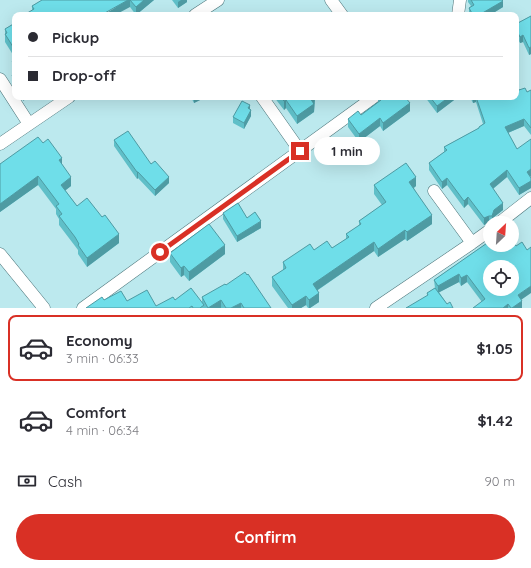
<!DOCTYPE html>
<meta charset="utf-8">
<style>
:root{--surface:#fff;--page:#f7f7f7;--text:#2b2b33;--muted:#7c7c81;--line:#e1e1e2;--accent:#d93025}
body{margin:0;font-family:Quicksand,sans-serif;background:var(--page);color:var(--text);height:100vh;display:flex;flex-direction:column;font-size:15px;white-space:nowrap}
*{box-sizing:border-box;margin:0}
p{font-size:13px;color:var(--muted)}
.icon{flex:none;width:22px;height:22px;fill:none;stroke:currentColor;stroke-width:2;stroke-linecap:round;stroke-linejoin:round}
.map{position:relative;height:308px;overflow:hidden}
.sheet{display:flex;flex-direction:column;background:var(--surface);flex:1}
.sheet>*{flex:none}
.guide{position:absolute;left:12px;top:12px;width:507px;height:88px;border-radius:8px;box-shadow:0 4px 16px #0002;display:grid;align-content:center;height:88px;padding:0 16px;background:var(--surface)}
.needle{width:26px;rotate:25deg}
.fabs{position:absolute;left:483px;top:216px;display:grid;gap:8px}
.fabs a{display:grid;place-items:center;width:36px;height:36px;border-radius:50%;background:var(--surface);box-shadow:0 4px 16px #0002;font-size:20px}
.end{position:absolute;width:18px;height:18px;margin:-9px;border:5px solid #d93025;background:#fff;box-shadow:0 0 0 2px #fff}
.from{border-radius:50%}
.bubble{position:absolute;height:28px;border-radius:14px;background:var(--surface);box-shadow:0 4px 16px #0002;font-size:13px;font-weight:700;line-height:28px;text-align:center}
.guide b{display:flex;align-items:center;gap:14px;height:38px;font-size:15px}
.guide b+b{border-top:1px solid var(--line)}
.guide i{width:10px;height:10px;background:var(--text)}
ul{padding:7px 0 0;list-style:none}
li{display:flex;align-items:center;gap:12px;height:66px;margin:0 8px 6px;padding:0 8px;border:2px solid transparent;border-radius:8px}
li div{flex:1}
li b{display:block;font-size:15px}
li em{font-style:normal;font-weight:700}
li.current{border-color:var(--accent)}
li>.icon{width:36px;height:36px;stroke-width:1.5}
.pay{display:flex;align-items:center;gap:10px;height:44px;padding:0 16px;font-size:15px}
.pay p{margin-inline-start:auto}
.primary-button{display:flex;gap:8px;margin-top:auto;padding:8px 16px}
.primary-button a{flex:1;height:46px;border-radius:24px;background:var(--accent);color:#fff;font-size:16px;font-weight:700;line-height:46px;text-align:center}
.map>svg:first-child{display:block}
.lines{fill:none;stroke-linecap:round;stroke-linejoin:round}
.minor-casing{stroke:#4a7378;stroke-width:13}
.minor{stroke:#fff;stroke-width:12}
.wall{fill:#5fbfc8}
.shaded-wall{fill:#4e9ba3}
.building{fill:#6fdee9;stroke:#4e9ba3;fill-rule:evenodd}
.route{stroke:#d93025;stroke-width:5}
</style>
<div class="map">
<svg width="531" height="308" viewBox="0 0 531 308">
<rect width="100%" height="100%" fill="#bce9ee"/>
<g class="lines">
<g class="minor-casing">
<path id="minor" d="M331,0L342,15
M195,15L218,0
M458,15L460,0
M0,79L29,124
M262,97L300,151
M0,144L69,97
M434,191L472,243
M499,223L531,198
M0,254L44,308
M83,308L374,97
M376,308L472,243L490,230"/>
</g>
<use href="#minor" class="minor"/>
</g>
<path class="wall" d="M42,0H154L136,15L130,7L32,10V6Z
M172,0H187V2L178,8Z
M468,0H502L503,7L490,15H469V8L471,6L468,2Z
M531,16V54L529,55L523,42L520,43L516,36V24Z
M15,23V58L5,42V29Z
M15,58V73L12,68V61Z
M15,73V88L12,83V75Z
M519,90L527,92L531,90V135L524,126L508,133L531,176L530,177L531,178V188L519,195L507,177L493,189L503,210L494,217L492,223H489L484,225L468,204L464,208L447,185L442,189L429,170V163L444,152V147L479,128V127L483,124L476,102L473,103L470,97H516Z
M191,97H206L194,103Z
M274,97H315L314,112L297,124L286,108L284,110Z
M378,97H405L410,111L383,131L380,126L359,142L348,127V119L361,115L378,102Z
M425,97H458L437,113Z
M250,109L251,116L244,129L233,123V117Z
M114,140L151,164L169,183L155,196L138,178L137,179L114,146Z
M43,143L62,165L71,186L65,190L77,206L119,243L87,267L78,254V250L75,246L59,225V219L56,214V209L38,185L0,212V164Z
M374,185L416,186L414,188L432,224L407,241L405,239L378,257L374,251L318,290L319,302L310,308H308L306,305L301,308H288L272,286V277L283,270V262L314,250L332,248L346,239V234L359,226V221L382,205L374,194Z
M223,213L247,218L261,228L237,242L223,219Z
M490,241L521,300L522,308H473L482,302L467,282L461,286L459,282L439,292L447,304L427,295V293L435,288L434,280Z
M170,253L225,254L189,281L184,275L181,277L170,262Z
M226,285L271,308H86L104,300L127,301L156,306L175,300L202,302V297Z"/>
<path class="shaded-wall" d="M128,0H130V7L115,15H103Z
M144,0H154L136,15V7Z
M181,0H187V2L178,8V2Z
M503,1V7L490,15H479Z
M523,35V42L520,43V37Z
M531,47V54L529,55V48Z
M23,97H29L23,101Z
M194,97H206L194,103Z
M311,97H315L314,112L297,124V116L310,98Z
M449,97H458L437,113V106Z
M473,97H476V102L473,103Z
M286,100V108L284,110V101Z
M410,103V111L383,131V123Z
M250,105V111L251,110V116L244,129V123L248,108Z
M380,118V126L359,142V134Z
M524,119V126L505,134V127Z
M62,158V166L59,160Z
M531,169V176L527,179V172Z
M507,170V177L490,191V184Z
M137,172H138V178L137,179Z
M38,176V185L0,212V204Z
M71,177V186L61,194V185Z
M169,177V183L155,196V190Z
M416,177V186L409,191V182Z
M447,178V185L442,189V182Z
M531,181V188L519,195V188Z
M468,197V204L464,208V201Z
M503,203V210L494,217L492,223V216L494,210Z
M432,215V224L407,241V232Z
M489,216V223L484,225V218Z
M261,221V228L237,242V236Z
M405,230V239L378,257V249Z
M119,234V243L87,267V258Z
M374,242V251L313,293V284Z
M225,245V254L189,281V272Z
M184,266V275L181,277V268Z
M459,274V282L438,293V286Z
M467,275V282L461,286V278Z
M531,286V293L518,302V295Z
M319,293V302L310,308H309V300Z
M306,296V305L301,308H292V305Z
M221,300V308H208Z
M522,301V308H512Z
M241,303V308H231Z
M508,304V308H503Z"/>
<path class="building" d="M42,0H128L103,14V15H24L34,9L32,6Z
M130,0H144L136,7Z
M471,0H502L503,1L479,15H473L469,8L474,5Z
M531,16V47L529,48L523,35L520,37L516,29V24Z
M15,23V50L5,34L7,33L5,29Z
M15,58V65L12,61Z
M15,73V81L12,75Z
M516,83L519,90L525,88L527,92L531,90V128L524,119L505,127L517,149L531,139V169L527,172L531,178V181L519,188L507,170L490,184L503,203L494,210L492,216H489L484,218L468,197L464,201L447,178L442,182L429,163L447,150L444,147L479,128V127L485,123L476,97H516Z
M280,97H311L310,98L314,104L297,116L286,100L284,101Z
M379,97H405L410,103L383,123L380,118L359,134L348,119L358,111L361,115L381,100Z
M430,97H449L437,106Z
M242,101L250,105L248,108L251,110L244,123L233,117Z
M128,131L151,164L155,161L169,177L155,190L138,172H137L114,140Z
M38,137L43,143L48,139L62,158L59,160L71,177L61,185L77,206L87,198L102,217L105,215L119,234L87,258L78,245L79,244L75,237L59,216L62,214L56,206L59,204L38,176L0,204V164Z
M406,163L416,177L409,182L432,215L407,232L405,230L378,249L374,242L313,284L319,293L309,300L306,296L292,305L272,277L286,268L283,262L310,244L314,250L327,241L332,248L349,237L346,234L361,224L359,221L386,202L374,185Z
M238,203L247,218L255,212L261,221L237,236L223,213Z
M209,224L225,245L189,272L184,266L181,268L170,253Z
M512,240L516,246L522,242L527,250L531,247V286L518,295L522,301L512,308H511L508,304L503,308H473L485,299L467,275L461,278L459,274L438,286L434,280L490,241V245H512ZM490,267H512V289H490Z
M245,272L247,275L248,274L271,308H244L241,303L231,308H226L221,300L208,308L202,297L225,284L226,285Z
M191,288L204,305L200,308H193L192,306L189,308H86L102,297L104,300L121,291L127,301L147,290L156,306L173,297L175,300Z
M435,288L447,304L450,302L453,308H406L428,295L427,293Z"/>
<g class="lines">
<path class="route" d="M160,252L300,151"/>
</g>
</svg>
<div class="fabs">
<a><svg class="needle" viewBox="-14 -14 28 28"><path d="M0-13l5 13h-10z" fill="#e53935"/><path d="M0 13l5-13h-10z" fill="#7c7c81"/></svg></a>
<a><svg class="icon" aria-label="locate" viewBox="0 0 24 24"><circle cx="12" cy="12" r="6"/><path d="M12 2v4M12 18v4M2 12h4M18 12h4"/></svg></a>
</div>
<i class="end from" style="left:160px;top:252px"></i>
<i class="end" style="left:300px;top:151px"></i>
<div class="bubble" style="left:314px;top:137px;width:66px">1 min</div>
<div class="guide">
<b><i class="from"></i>Pickup</b>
<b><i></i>Drop-off</b>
</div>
</div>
<section class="sheet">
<ul>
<li class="current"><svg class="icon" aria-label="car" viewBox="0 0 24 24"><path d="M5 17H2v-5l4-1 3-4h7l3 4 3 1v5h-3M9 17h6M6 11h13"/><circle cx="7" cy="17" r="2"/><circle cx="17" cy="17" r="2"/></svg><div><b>Economy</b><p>3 min · 06:33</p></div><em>$1.05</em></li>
<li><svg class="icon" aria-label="car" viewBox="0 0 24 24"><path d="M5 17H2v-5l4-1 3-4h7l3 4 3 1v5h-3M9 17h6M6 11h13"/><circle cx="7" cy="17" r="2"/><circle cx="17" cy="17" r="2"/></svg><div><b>Comfort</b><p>4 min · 06:34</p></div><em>$1.42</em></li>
</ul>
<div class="pay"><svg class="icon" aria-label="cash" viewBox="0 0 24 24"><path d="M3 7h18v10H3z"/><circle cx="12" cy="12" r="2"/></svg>Cash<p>90 m</p></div>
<div class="primary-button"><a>Confirm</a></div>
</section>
